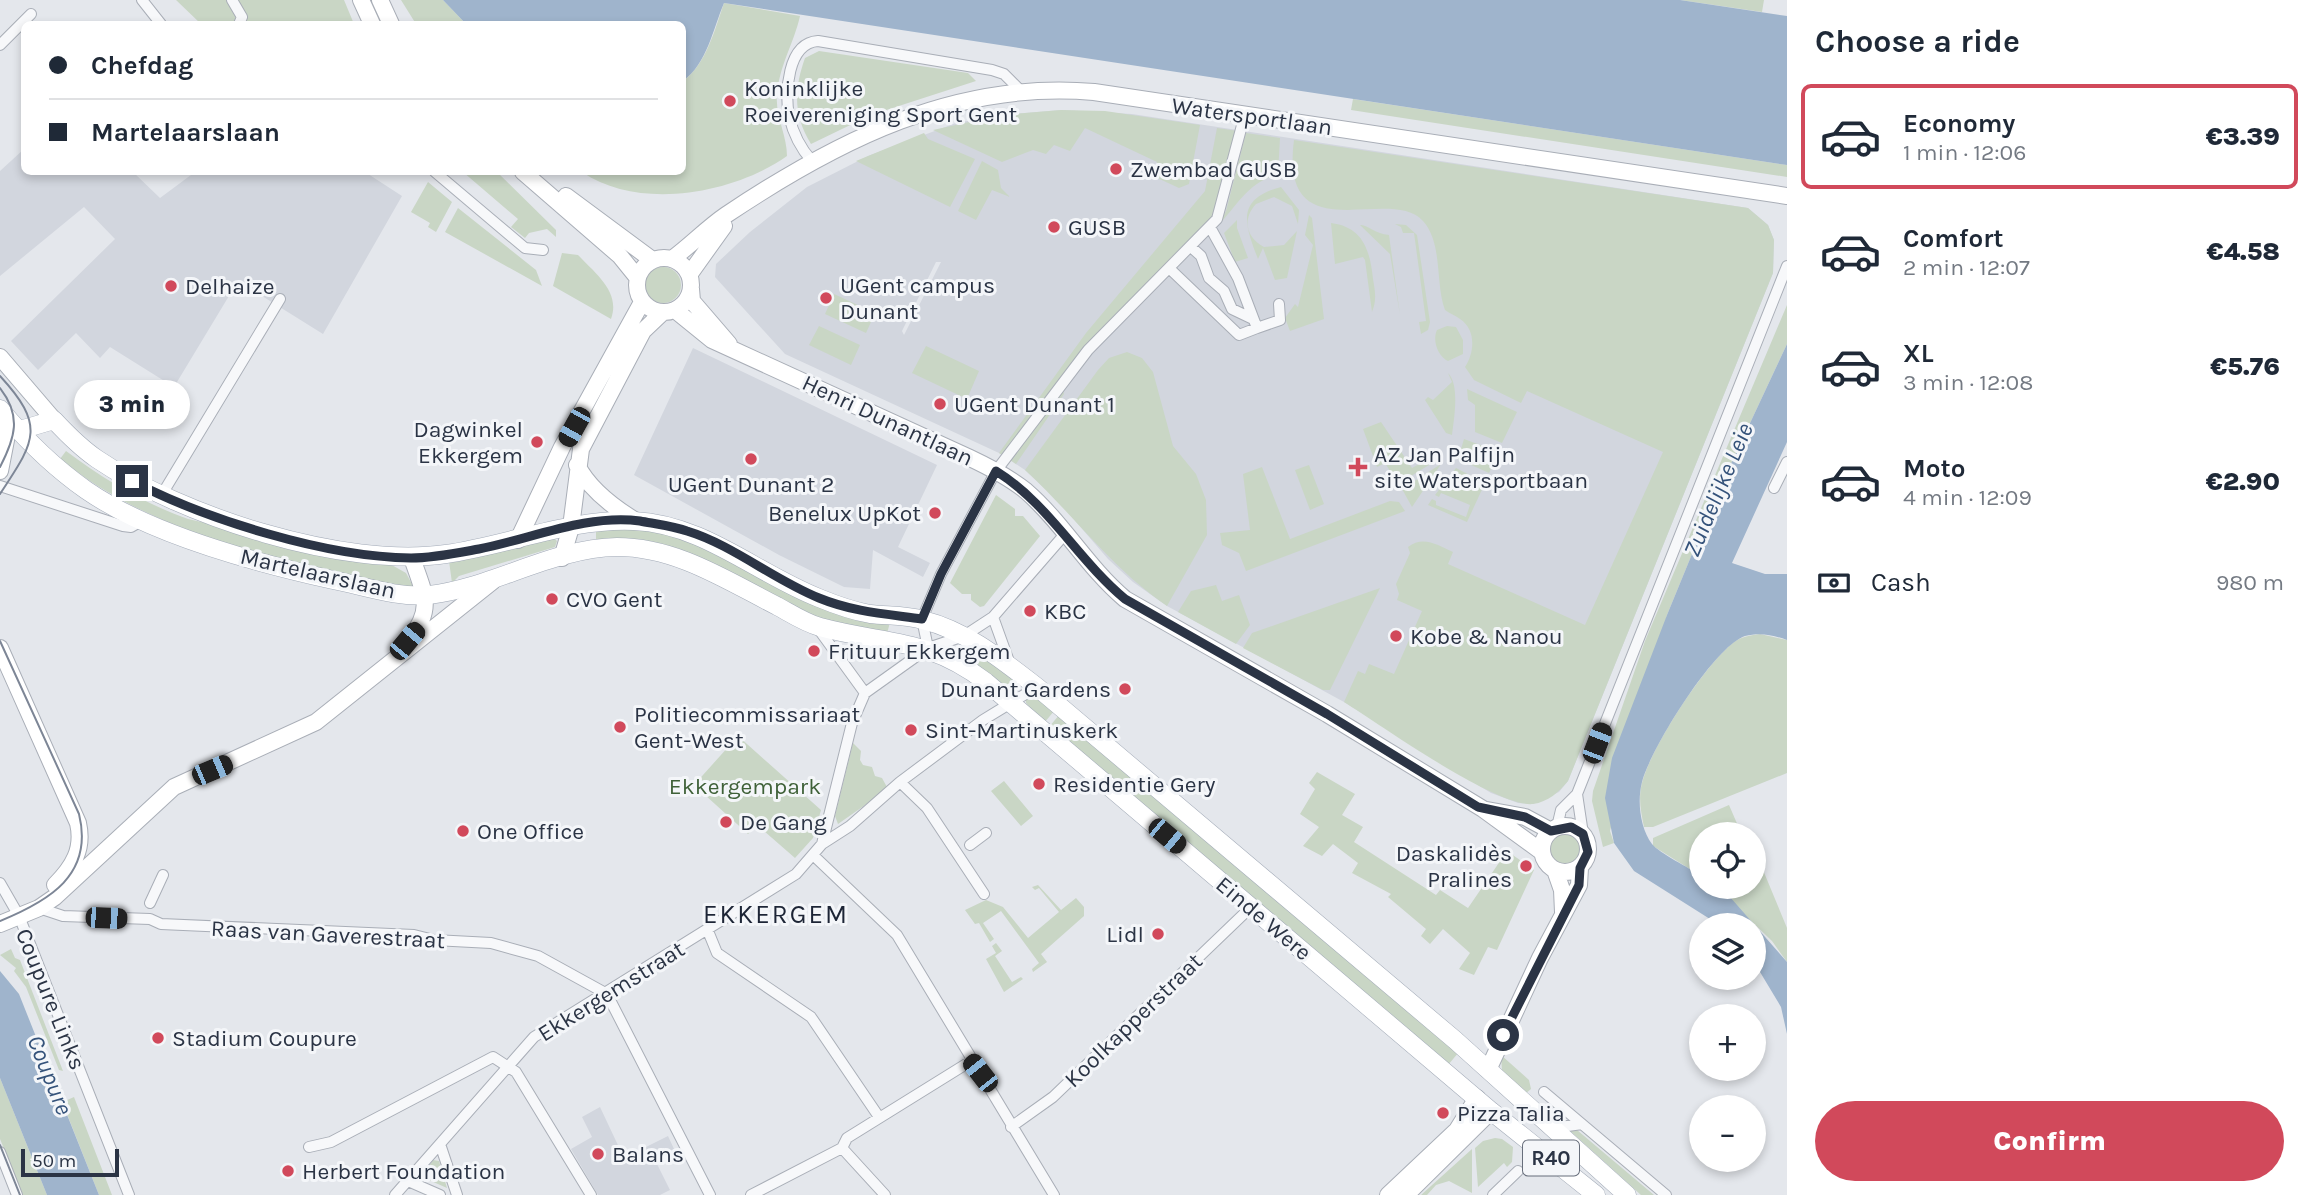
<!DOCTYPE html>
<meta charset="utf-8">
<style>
:root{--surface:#fff;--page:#f6f6f7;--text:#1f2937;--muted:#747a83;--line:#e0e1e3;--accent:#d1495b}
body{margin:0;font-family:Karla,sans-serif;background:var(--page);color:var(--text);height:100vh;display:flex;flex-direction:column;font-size:26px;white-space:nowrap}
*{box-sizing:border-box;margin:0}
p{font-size:23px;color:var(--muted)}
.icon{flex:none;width:38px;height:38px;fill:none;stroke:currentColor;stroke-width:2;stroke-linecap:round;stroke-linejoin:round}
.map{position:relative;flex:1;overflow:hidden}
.details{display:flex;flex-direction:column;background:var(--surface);width:525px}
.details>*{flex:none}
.top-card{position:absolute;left:21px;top:21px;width:665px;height:154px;border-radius:10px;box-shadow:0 4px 10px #0003;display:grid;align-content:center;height:154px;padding:0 28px;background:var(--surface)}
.controls{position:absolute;left:1689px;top:822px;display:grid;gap:14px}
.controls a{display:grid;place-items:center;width:77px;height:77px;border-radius:50%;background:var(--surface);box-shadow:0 4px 10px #0003;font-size:35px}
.scale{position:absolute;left:21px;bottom:18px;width:98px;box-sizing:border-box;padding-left:7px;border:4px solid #2b3445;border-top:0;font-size:19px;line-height:24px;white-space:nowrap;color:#2b3445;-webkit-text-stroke:5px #f4f6f9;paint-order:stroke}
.end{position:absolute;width:32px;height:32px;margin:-16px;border:9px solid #2b3445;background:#fff;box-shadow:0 0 0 4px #fff}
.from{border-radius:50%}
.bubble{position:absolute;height:49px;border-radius:24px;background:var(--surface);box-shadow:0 4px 10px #0003;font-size:23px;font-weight:800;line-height:49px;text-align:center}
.car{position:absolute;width:21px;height:42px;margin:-21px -10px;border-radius:9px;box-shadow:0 0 5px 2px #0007;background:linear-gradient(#222 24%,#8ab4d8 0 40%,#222 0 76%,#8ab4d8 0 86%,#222 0)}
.top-card b{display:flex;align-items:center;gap:24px;height:66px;font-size:26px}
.top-card b+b{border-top:2px solid var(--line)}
.top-card i{width:18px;height:18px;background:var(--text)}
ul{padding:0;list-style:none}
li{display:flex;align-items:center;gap:21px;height:105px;margin:0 14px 10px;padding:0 14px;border:4px solid transparent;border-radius:10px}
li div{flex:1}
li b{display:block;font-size:26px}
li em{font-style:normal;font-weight:800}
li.on{border-color:var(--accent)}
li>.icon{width:63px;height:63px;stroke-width:1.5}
h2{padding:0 28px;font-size:32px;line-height:84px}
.pay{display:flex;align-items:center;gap:18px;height:77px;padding:0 28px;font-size:26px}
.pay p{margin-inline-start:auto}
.cta{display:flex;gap:14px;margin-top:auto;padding:14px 28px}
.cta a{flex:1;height:80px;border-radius:42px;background:var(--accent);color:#fff;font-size:28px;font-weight:800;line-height:80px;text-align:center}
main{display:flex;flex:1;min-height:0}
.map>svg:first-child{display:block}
.built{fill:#d2d6de;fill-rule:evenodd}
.green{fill:#c9d6c5}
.water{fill:#9fb4cc}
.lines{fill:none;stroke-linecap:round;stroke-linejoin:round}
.street-casing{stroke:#a9aeb7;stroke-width:12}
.secondary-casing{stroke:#a9aeb7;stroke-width:18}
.primary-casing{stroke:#a3abb8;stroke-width:19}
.street{stroke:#f7f8fa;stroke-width:10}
.secondary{stroke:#fff;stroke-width:16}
.primary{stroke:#fff;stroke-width:18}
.tram{stroke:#7d8696;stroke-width:2}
.route{stroke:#2b3445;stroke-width:9}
.poi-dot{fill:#d1495b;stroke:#f4f6f9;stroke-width:2.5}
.labels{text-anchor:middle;stroke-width:6;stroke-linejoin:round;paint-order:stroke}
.shield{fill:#f4f6f9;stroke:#676e7b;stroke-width:2}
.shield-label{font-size:21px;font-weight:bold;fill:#2b3445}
.poi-label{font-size:23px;fill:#2b3445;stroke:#f4f6f9;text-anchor:start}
.street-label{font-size:23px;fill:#2b3445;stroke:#f4f6f9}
.park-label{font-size:23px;fill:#3f6138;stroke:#f4f6f9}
.water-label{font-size:24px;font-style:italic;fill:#34527a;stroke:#f4f6f9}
.quarter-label{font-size:26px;letter-spacing:2px;fill:#1d2536;stroke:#f4f6f9}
</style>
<main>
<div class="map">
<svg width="1787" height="1195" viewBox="0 0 1787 1195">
<rect width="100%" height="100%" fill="#e4e7ec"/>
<path class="built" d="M1061,110L1132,114L1748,208L1768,225L1774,240L1773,273L1568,781L1559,792L1533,804L1518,803L1491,793L1344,702L1167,606L1133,582L1108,559L1059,502L1025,470L999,453L785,354L715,277L716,264L750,232L807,187L868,156L956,123L1001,115ZM936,262H941L904,335L902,331Z
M24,149V172H133L160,198L195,172H365L402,196L323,334L238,281L174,387L110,347L100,358L76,333L38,370L11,341L115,239L84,207L0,276V171Z
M693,348L937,465L898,547L930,563L923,577L873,550L870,589L844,587L779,555L634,475Z
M600,1107L624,1158L668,1136L674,1149L654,1158L670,1190L660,1195H598L571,1149L592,1137L582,1117Z"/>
<path class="green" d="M176,0H344L354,24H201Z
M401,0H443L466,24H416Z
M1680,0H1764L1762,12Z
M724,3L800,16C794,43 779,66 777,95C775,116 787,135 787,156C733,194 639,211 582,172H682L683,81C706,65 715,29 724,3Z
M819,51L968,73L976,81L871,115L811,144C793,115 794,89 805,58Z
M1353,99L1787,165V177L1351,110Z
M1061,110L1105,111L1200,125L1189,184L1179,188L1153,176L1157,162L1085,128L1070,151L1054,145L1046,154L1033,150L1002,162L933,130L1001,115Z
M1217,128L1238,131L1214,217L1085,348L1002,455L999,453L1086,333L1205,191Z
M924,133L928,139L975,159L950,207L856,161Z
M1246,133L1280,138L1278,174C1248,183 1238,204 1218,226L1226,211Z
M1294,140L1748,208L1768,225L1774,240L1773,273L1568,781C1559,792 1548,802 1533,804C1497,808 1379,724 1344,702L1358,671L1365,674L1369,664L1394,674L1422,611L1397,600L1399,594L1396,584L1410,553L1408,547C1423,535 1438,545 1453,552L1448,564L1585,625L1663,452L1527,391L1521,403L1474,380L1465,367C1474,354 1477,330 1460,319C1455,315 1450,314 1445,310C1435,283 1443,243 1423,221C1390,184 1279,255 1294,140Z
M982,161L998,170L1001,188L1010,197L992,190L976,220L958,211Z
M463,172H497L556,230V237L547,229L529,233L525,238L511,227L518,219Z
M428,182L452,202L436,232L428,227L430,223L411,212Z
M1281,187L1299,210L1298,224L1292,206L1274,197L1256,204C1242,219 1246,238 1264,247L1284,245L1297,231L1287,278L1275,280L1263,248L1258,259C1244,223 1236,199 1281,187Z
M458,208L536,270L542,286L445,232Z
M1309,215L1312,218L1324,319L1290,331L1285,318L1295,304L1298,307L1313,245L1305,235Z
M1237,220V228L1248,258L1235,262L1224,233Z
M1331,223C1363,227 1370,250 1373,279C1375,291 1377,300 1372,312L1365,260L1363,257L1335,264Z
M1395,224L1406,225L1417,235L1430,322L1428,330L1421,334L1419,322L1426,321L1414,233H1403L1401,227Z
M1360,225C1367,224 1375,234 1389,235L1400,315L1390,254Z
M562,253L578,255C595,273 621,292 611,319L553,286Z
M645 285a18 18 0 1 1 36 0a18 18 0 1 1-36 0Z
M834,294L875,313L866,333L825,314Z
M1787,305V344L1715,498L1667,615L1610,831L1614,843L1603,847L1592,801L1593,791L1645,641Z
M819,326L860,345L851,365L809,345Z
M1447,326L1456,327L1463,340V354L1448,361C1438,356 1432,341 1437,330Z
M926,346L979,371L967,399L912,373Z
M1127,352L1142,358L1153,372L1173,446L1196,474L1206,500L1207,535L1167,606C1110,567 1075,516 1025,470L1098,370L1109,358Z
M1448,373C1460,385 1454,418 1452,435L1446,433L1425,400L1428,397L1433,400L1452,382Z
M1467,389L1517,412L1502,443L1475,432V405L1468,400Z
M1063,390L1064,394L1016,464L1010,460Z
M1381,422L1412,468L1437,454V450L1442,457L1398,484L1385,463L1377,467L1363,429Z
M1464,439L1499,452L1489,473L1458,459Z
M66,451C105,480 143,503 188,519L390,564L406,573L413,586L406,588C286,561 158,538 60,459Z
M1441,464L1412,507L1402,489Z
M1309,465L1324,504L1310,510L1295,470Z
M1262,467L1290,539L1390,501L1399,502L1405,511L1246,571L1239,553L1222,545L1220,533L1250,530L1243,474Z
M1456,468L1485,483L1467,522L1428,505L1432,499L1436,501V505L1466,517L1470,505L1441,493L1439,497L1435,495Z
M996,495L1015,509V516H1023L1040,536L984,606L980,607L971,600V594H962L950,583Z
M633,527L682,536L890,622L887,634L811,616L678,549L651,543H596V529Z
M554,538L557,541L555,547L459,576L452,583L449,561Z
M1216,585L1222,601L1239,595L1250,625L1236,644L1178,612L1191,591Z
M1380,588L1330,690H1323L1243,648L1252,633Z
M1760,634L1787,640V773L1653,827H1644C1641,812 1638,798 1642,783C1650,749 1705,664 1734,642C1741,637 1751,635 1760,634Z
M983,654L1022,683L1011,695L974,664Z
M1032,696L1055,710L1044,723L1026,703V697Z
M1060,714L1459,1052L1448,1065L1049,727Z
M738,736L821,810L813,838L795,858L757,825L748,834L694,785Z
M853,743L861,751L860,760L863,765L872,767L875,776L882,778L888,789L838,824L835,816Z
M1317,772L1355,794L1342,815L1363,827L1354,842L1436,895L1440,890L1468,908L1507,851L1534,870L1497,950L1488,947L1474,975L1459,969L1470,953L1443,929L1430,944L1421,936L1426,929L1388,897L1391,894L1352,873L1358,863L1333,844L1322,856L1303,846L1319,827L1300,814L1315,789L1309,783Z
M1004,781L1033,816L1021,826L991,791Z
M1729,805L1742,835H1701V876L1653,846V838Z
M1548 849a17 17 0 1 1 34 0a17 17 0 1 1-34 0Z
M1754,864L1757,873L1763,870L1787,928V962L1772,941L1716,887H1754Z
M1038,885L1061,910L1076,898L1084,907V916L1041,954L1047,962L1033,972L1032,969L1039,963L1001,911L983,923L994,939L990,942L979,923L975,924L965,910L986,900L1003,907L1028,938L1059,912L1039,888L1035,890L1032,887Z
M996,943L1002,951L995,956L1012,982L1021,977L1023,979L1004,992L986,959L996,953L992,946Z
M11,949L15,958L20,960L63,1071L59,1070L26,987L14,971L16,968L0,955Z
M1501,1055L1529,1080L1531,1089L1525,1094L1502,1071Z
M0,1078L47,1195H23L0,1139Z
M74,1097L112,1195H99L65,1109V1101Z
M1569,1130H1577L1654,1195H1641Z
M1495,1138L1502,1139L1513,1147L1512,1162L1507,1167L1504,1163L1478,1187L1475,1148L1483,1141Z
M1472,1149V1193L1449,1181L1436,1185L1427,1195H1421Z
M433,1160L439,1161L447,1188L422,1177Z"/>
<path class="water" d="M443,0H1680L1787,16V165L724,3C713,29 707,64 683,81L682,24H466Z
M1787,344V442L1732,563L1765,574H1787V640C1773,635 1760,632 1745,636C1714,646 1650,750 1642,782C1637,801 1640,828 1652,844C1659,853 1690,868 1701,876V887H1716L1730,897L1787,962V1034L1781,1007L1754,962V926H1721L1634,871L1614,843L1605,798L1612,758L1667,615L1715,498Z
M0,971L19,994L99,1195H47L0,1078Z"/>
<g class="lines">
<g class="street-casing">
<path id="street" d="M142,0L161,24
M232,0L242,17L239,24
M0,45L31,14
M812,161C801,149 793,133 789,116C785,93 787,43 818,41L992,70L1004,74L1022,92
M435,172L525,248L543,250
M1210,227L1238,278L1257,328L1280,320L1279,304
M1191,247L1201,256L1209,278L1224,291L1232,309L1253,319
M1170,269L1239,335L1257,328
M0,486L123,526L131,527L143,520
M1774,488L1787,462
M161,496L280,299
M993,617L1011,667
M817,627L865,693
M928,648L922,619L941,574L996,471L1088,350L1217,219L1245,114
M900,782L927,808L984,894
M1577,794L1583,834
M1557,827L1561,810L1577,794L1787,266
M822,844L852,723L865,693L928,648L964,636L993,617L1065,534
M970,845L986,833
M813,855L897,935L1054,1195
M0,883L19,916L129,1195
M150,903L163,875
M39,908L63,916L150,919L161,924L414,935L434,940L491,943L538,956L607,994L710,1195
M708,931L717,953L811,1017L879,1117
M1544,1092L1666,1195
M1011,1127L1053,1097L1251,907
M1553,1128L1582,1124
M440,1144L457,1195
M309,1147L331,1142L493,1057L516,1072L591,1195
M842,1148L885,1195
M0,1152L17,1195
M408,1181L440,1195
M395,1195L534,1037L796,874L822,844L850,826L900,782L983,720L1037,687
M751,1195L842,1148L847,1138L971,1061
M1493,1195L1518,1171"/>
</g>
<g class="secondary-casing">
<path id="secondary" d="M361,0L372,24
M380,0L391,24
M523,172L620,256L637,277
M566,196L651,259
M637 285a27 27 0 1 1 54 0a27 27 0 1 1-54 0Z
M672,259C691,245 707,228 726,215C838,140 956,80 1094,92L1787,196
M689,275L724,226
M691,289L692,301L729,344
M675,310L712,340L970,458C989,467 1009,477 1026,491C1063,523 1087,567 1125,599L1327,714L1483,809L1542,852
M0,357L54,420
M577,465C589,489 613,507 636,521
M0,471L7,435L5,415
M518,540L562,447L642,302
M562,558L571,527L581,449L643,331L663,312
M410,638C435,608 423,591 412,558
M0,648L78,823C84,849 73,867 55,885
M1487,810L1525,817L1551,831
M1542 849a23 23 0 1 1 46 0a23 23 0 1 1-46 0Z
M1555,870L1562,890L1563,912
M0,924L39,908L55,897L174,787L316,722L493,581
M1488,1070L1540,958L1579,885L1580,868
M1388,1195L1457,1130L1477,1098
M1406,1195L1491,1111"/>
</g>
<g class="primary-casing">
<path id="primary" d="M0,409C24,438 55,468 86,490C151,535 256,563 333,580C364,586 397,598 429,595C492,588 552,548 617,547C676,547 726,580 777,606C790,613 805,623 820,627C887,645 927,637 986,682L1491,1111L1596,1195
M20,430L54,420C67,434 81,448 97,459C181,516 345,569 446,554C509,545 571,518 634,521C704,524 757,574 819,598C836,605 853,611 870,614C888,616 906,615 923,620C967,631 1002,660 1037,687L1455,1040L1627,1195"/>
</g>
<use href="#street" class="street"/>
<use href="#secondary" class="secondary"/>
<use href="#primary" class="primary"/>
<path class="tram" d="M0,376C47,427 34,442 0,494
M0,388C22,416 15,438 0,467
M0,641L79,814C94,875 49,901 0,921
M0,1145L20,1195"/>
</g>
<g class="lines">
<path class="route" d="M132,481C207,520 326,557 411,558C433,558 457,553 479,549C531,539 586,514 640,521C656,524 672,526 687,531C733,545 774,580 819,598C853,612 886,614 922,619L941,574L996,471C1049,504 1077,559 1125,599L1327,714L1478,807L1525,817L1551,831L1571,827L1583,834L1588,852L1580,868L1579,885L1503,1035"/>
</g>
<g class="poi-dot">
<circle cx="730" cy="101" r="7"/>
<circle cx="1116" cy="169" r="7"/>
<circle cx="1054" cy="227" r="7"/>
<circle cx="171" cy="286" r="7"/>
<circle cx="826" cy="298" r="7"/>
<circle cx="940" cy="404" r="7"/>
<circle cx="537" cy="442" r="7"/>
<circle cx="751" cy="459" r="7"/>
<path d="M1354.5 456.5h7v7h7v7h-7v7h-7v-7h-7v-7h7z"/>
<circle cx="935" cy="513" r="7"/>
<circle cx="552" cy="599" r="7"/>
<circle cx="1030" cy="611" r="7"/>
<circle cx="1396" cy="636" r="7"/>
<circle cx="814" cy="651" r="7"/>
<circle cx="1125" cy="689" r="7"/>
<circle cx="620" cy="727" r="7"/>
<circle cx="911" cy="730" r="7"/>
<circle cx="1039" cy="784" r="7"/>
<circle cx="726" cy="822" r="7"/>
<circle cx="463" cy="831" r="7"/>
<circle cx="1526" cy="866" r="7"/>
<circle cx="1158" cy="934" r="7"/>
<circle cx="158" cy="1038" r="7"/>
<circle cx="1443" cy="1113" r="7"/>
<circle cx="598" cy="1154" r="7"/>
<circle cx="288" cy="1171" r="7"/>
</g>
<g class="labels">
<rect class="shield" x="1523" y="1140.5" width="56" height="35" rx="5"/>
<g class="shield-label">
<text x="1551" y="1165">R40</text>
</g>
<g class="poi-label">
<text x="744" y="96">Koninklijke<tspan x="744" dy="26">Roeivereniging Sport Gent</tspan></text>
<text x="1130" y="177">Zwembad GUSB</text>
<text x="1068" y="235">GUSB</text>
<text x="840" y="293">UGent campus<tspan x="840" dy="26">Dunant</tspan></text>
<text x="185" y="294">Delhaize</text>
<text x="954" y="412">UGent Dunant 1</text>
<text x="523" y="437" text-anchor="end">Dagwinkel<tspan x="523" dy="26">Ekkergem</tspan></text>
<text x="1374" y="462">AZ Jan Palfijn<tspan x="1374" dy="26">site Watersportbaan</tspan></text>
<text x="751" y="492" text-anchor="middle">UGent Dunant 2</text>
<text x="921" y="521" text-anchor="end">Benelux UpKot</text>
<text x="566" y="607">CVO Gent</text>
<text x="1044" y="619">KBC</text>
<text x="1410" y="644">Kobe &amp; Nanou</text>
<text x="828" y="659">Frituur Ekkergem</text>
<text x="1111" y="697" text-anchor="end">Dunant Gardens</text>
<text x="634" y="722">Politiecommissariaat<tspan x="634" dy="26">Gent-West</tspan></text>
<text x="925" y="738">Sint-Martinuskerk</text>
<text x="1053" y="792">Residentie Gery</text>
<text x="740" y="830">De Gang</text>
<text x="477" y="839">One Office</text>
<text x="1512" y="861" text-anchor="end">Daskalidès<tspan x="1512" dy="26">Pralines</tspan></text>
<text x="1144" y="942" text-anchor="end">Lidl</text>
<text x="172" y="1046">Stadium Coupure</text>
<text x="1457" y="1121">Pizza Talia</text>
<text x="612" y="1162">Balans</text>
<text x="302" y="1179">Herbert Foundation</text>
</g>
<g class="street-label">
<text transform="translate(1252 116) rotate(8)" y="8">Watersportlaan</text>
<text transform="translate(888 420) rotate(25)" y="8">Henri Dunantlaan</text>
<text transform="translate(318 573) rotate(13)" y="8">Martelaarslaan</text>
<text transform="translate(1264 918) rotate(40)" y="8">Einde Were</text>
<text transform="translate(328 934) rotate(3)" y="8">Raas van Gaverestraat</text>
<text transform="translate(611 991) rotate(-32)" y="8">Ekkergemstraat</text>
<text transform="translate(51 999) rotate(68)" y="8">Coupure Links</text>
<text transform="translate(1133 1020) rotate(-44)" y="8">Koolkapperstraat</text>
</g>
<g class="park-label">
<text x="745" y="794">Ekkergempark</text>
</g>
<g class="water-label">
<text transform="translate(1718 490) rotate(-67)" y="8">Zuidelijke Leie</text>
<text transform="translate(50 1075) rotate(68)" y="8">Coupure</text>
</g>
<g class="quarter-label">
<text x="776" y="923">EKKERGEM</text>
</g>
</g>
</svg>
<div class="controls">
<a><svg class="icon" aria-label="locate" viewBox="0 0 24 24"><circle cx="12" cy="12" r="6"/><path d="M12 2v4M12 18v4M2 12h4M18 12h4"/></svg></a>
<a><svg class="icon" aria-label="layers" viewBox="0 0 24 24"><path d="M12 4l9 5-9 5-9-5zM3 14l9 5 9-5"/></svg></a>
<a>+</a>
<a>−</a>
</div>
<div class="scale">50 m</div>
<i class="end from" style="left:1503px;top:1035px"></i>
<i class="end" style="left:132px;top:481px"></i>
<div class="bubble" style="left:74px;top:380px;width:116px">3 min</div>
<i class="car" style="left:574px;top:427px;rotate:209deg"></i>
<i class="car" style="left:407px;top:641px;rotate:40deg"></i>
<i class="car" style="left:1597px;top:743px;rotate:21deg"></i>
<i class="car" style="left:212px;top:770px;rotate:67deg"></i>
<i class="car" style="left:1167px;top:836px;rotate:130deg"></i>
<i class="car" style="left:106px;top:918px;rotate:92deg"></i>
<i class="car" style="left:980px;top:1073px;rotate:322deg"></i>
<div class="top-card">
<b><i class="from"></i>Chefdag</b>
<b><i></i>Martelaarslaan</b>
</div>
</div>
<section class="details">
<h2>Choose a ride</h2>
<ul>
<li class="on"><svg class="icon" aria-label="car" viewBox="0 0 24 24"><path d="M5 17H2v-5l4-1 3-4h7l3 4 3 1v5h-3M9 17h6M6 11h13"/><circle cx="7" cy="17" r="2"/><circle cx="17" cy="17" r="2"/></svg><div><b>Economy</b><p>1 min · 12:06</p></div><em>€3.39</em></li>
<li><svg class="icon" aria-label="car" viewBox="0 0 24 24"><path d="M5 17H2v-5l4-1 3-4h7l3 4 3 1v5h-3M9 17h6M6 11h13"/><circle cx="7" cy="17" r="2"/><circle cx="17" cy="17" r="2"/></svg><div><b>Comfort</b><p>2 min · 12:07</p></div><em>€4.58</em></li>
<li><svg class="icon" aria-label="car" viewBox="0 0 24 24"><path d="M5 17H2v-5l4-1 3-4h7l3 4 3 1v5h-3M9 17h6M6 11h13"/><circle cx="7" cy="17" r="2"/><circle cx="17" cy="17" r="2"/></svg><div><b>XL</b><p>3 min · 12:08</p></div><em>€5.76</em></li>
<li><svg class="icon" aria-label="car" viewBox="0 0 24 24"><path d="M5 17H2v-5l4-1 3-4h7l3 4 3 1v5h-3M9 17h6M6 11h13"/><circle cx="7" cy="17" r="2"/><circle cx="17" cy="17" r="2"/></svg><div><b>Moto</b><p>4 min · 12:09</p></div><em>€2.90</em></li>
</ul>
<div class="pay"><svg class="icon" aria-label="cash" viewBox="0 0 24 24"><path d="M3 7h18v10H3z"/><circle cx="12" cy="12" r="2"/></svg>Cash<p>980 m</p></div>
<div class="cta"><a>Confirm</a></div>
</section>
</main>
